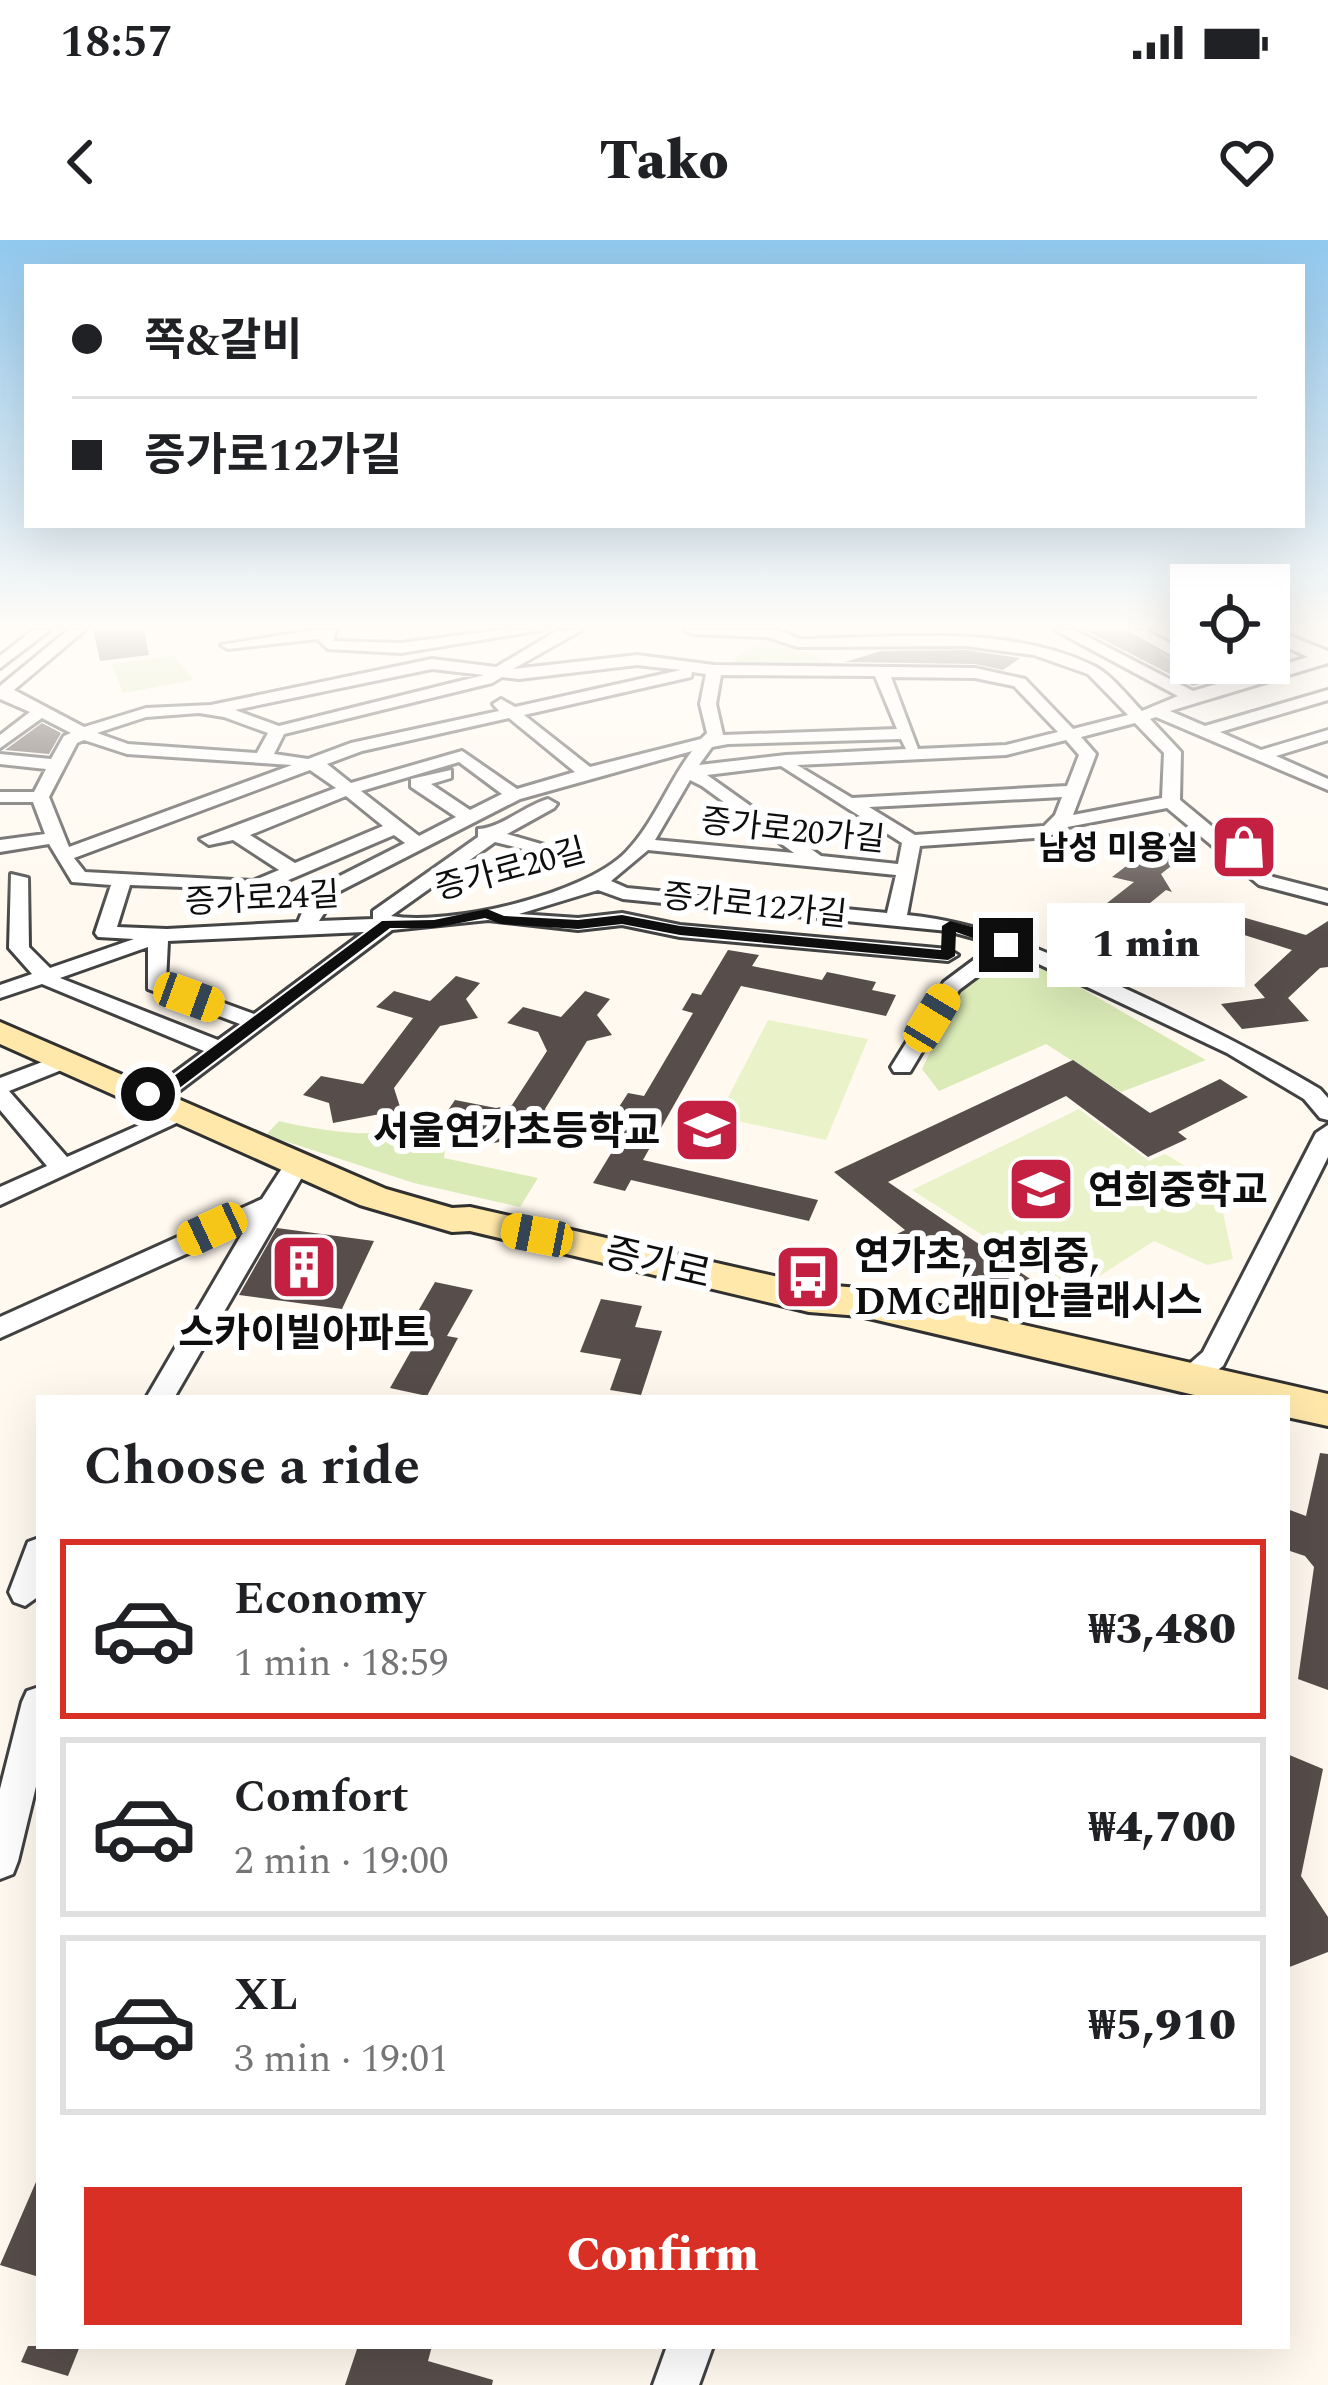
<!DOCTYPE html>
<meta charset="utf-8">
<style>
:root{--surface:#fff;--page:#f6f6f6;--text:#202124;--muted:#757577;--line:#e0e0e0;--accent:#d93025}
body{margin:0;font-family:Spectral,"Noto Sans KR",serif;background:var(--page);color:var(--text);height:100vh;display:flex;flex-direction:column;font-size:45px;white-space:nowrap}
*{box-sizing:border-box;margin:0}
p{font-size:39px;color:var(--muted)}
.icon{flex:none;width:66px;height:66px;fill:none;stroke:currentColor;stroke-width:2;stroke-linecap:round;stroke-linejoin:round}
.map{position:relative;flex:1;overflow:hidden}
.sheet{position:absolute;left:36px;top:1155px;width:1254px;height:954px;display:flex;flex-direction:column;background:var(--surface);border-radius:0px;box-shadow:0 12px 48px #0002}
.sheet>*{flex:none}
.guide{position:absolute;left:24px;top:24px;width:1281px;height:264px;border-radius:0px;box-shadow:0 12px 48px #0002;display:grid;align-content:center;height:264px;padding:0 48px;background:var(--surface)}
.tools{position:absolute;left:1170px;top:324px;display:grid;gap:24px}
.tools a{display:grid;place-items:center;width:120px;height:120px;border-radius:0px;background:var(--surface);box-shadow:0 12px 48px #0002;font-size:60px}
.end{position:absolute;width:54px;height:54px;margin:-27px;border:15px solid #0e0e0e;background:#fff;box-shadow:0 0 0 6px #fff}
.from{border-radius:50%}
.bubble{position:absolute;height:84px;border-radius:0px;background:var(--surface);box-shadow:0 12px 48px #0002;font-size:39px;font-weight:800;line-height:84px;text-align:center}
.car{position:absolute;width:36px;height:72px;margin:-36px -18px;border-radius:15px;box-shadow:0 0 9px 3px #0007;background:linear-gradient(#f5c518 24%,#345 0 40%,#f5c518 0 76%,#345 0 86%,#f5c518 0)}
.guide b{display:flex;align-items:center;gap:42px;height:114px;font-size:45px}
.guide b+b{border-top:3px solid var(--line)}
.guide i{width:30px;height:30px;background:var(--text)}
ul{padding:0;list-style:none}
li{display:flex;align-items:center;gap:36px;height:180px;margin:0 24px 18px;padding:0 24px;border:6px solid var(--line);border-radius:0px}
li div{flex:1}
li b{display:block;font-size:45px}
li em{font-style:normal;font-weight:800}
li.selected{border-color:var(--accent)}
li>.icon{width:108px;height:108px;stroke-width:1.5}
h2{padding:0 48px;font-size:54px;line-height:144px}
.primary-button{display:flex;gap:24px;margin-top:auto;padding:24px 48px}
.primary-button a{flex:1;height:138px;border-radius:0px;background:var(--accent);color:#fff;font-size:48px;font-weight:800;line-height:138px;text-align:center}
.status{display:flex;justify-content:space-between;align-items:center;height:84px;padding:0 60px;background:var(--surface);direction:ltr}
.status svg{height:33px;fill:currentColor}
header{display:flex;justify-content:space-between;align-items:center;height:156px;padding:0 48px;background:var(--surface);font-size:54px;font-weight:800}
.map>svg:first-child{display:block}
.green{fill:#daebb7}
.pitch{fill:#eaf2c9}
.building{fill:#574d4a}
.lines{fill:none;stroke-linecap:round;stroke-linejoin:round}
.minor-casing{stroke:#414141;stroke-width:6}
.secondary-casing{stroke:#303030;stroke-width:6}
.minor{fill:#fff;fill-rule:evenodd}
.secondary{fill:#ffe8aa;fill-rule:evenodd}
.route{fill:#0e0e0e}
.labels{text-anchor:middle;stroke-width:12;stroke-linejoin:round;paint-order:stroke}
.far-street-label{font-size:33px;fill:#0e0e0e;stroke:#fff}
.far-poi-label{font-size:33px;font-weight:bold;fill:#0e0e0e;stroke:#fff;text-anchor:end}
.poi-label{font-size:39px;font-weight:bold;fill:#0e0e0e;stroke:#fff;text-anchor:start}
.street-label{font-size:39px;fill:#0e0e0e;stroke:#fff}
</style>
<div class="status"><b>18:57</b><svg viewBox="0 0 49 12"><path d="M0 12V9h3v3zM5 12V6h3v6zM10 12V3h3v9zM15 12V0h3v12zM26 1h20v11H26zM47 4h2v5h-2z"/></svg></div>
<header><svg class="icon" aria-label="back" viewBox="0 0 24 24"><path d="M15 5l-7 7 7 7"/></svg>Tako<svg class="icon" aria-label="heart" viewBox="0 0 24 24"><path d="M12 20l-8-8c-3-5 5-10 8-4 3-6 11-1 8 4z"/></svg></header>
<div class="map">
<svg width="1328" height="2145" viewBox="0 0 1328 2145">
<rect width="100%" height="100%" fill="#fff9ef"/>
<path class="green" d="M759,398H767L849,429H744L731,423Z
M174,416L193,440L123,453L112,424Z
M1015,710L1206,820L1121,852L1046,804L939,851L922,829L959,753Z
M279,881C304,887 329,891 355,893C396,895 407,878 445,909L444,918L538,938L520,967L414,943L266,895Z"/>
<path class="pitch" d="M768,780L868,799L826,900L718,877Z
M1079,869L1149,921L1165,914L1217,945L1233,1019L1207,1025L1154,1001L1073,1053L912,950Z"/>
<path class="building" d="M93,390H144L149,415L100,421Z
M1085,390H1122L1186,428L1226,423L1243,432L1193,446Z
M966,410L1020,418L1003,430L975,424L845,422L881,411Z
M42,483L61,493L49,514L5,510Z
M1169,593L1199,604L1161,634L1172,652L1166,650L1123,685L1139,705L1076,713L1059,690L1102,685L1093,674L1134,642L1112,637Z
M1214,669L1306,695L1328,681V727L1320,728L1288,758L1309,781L1242,789L1221,764L1265,758L1254,745L1292,710L1203,682Z
M728,710L759,715L752,726L822,740L827,732L876,742L872,750L896,755L886,776L741,746L643,920L818,960L809,981L631,940L625,951L593,943L635,874L617,870L628,853L644,856L693,773L682,770L692,753L701,755Z
M456,736L480,743L466,759L478,778L440,786L394,848L401,870L333,883L329,863L303,855L321,836L363,844L413,778L376,767L394,751L430,761Z
M585,751L610,759L597,775L612,795L587,801L545,869L553,892L483,905L477,886L442,879L455,860L496,868L512,865L547,811L538,792L507,783L523,767L561,777Z
M1073,820L1150,873L1220,839L1248,857L1178,892L1187,899L1148,917L1066,856L888,942L1039,1045L1012,1061L990,1045L982,1051L924,1012L916,1018L889,998L905,990L834,932Z
M277,988L374,1001L342,1069L239,1055Z
M435,1042L473,1050L447,1096L458,1098L427,1156L390,1148L420,1095L406,1092Z
M601,1059L642,1066L635,1087L662,1091L641,1155L610,1150L621,1119L580,1112Z
M1320,1213L1328,1214V1450L1298,1439L1314,1327L1305,1316L1287,1310V1269L1306,1276Z
M1287,1514L1323,1529L1301,1636L1328,1677V1712L1287,1728Z
M39,1935V2037L0,2025Z
M28,2106H80L68,2136L21,2122Z
M358,2106H432L428,2121L493,2140L492,2145H345Z"/>
<g class="lines">
<g class="minor-casing">
<path id="minor" d="M33,390H50L0,428V416Z
M68,390H85L14,450L84,487L146,468L211,465L432,419L496,427L557,391L582,390L513,429L637,415L714,425L975,428L1025,439L1073,489L1128,475L1088,434L1034,415L966,406L798,407L767,397L691,394L684,390H777L800,399C894,398 1006,383 1094,426C1112,435 1128,457 1142,471L1178,456L1055,390H1074L1193,451L1308,417L1269,399V390H1275L1328,411V423L1170,471L1205,486L1328,450V460L1220,492L1261,510L1328,490V500L1276,516L1328,539V550L1156,477L1150,479L1181,512L1180,560L1273,637L1328,651V663L1259,645L1167,568L1062,588L1049,597L920,606L907,675C987,683 1052,714 1124,748C1191,779 1256,811 1320,849L1328,858V880L1320,878L1304,859L1227,813L1011,711L959,750L910,832H894L891,827L944,742L995,704L948,691L623,659L598,650L519,674L578,678L622,673L680,685L948,709L958,715L948,721L680,697L622,685L578,690L488,680L392,690L163,863H147L143,858L147,853L204,811L42,744L0,758V745L32,734L9,708L11,634L28,638L29,707L50,728L134,699L98,697L95,693L111,645L72,642L49,604L0,612V600L45,594L33,562H0V552H34L46,529L0,524V514L51,519L64,496L71,493L42,478L0,508V495L30,472L0,459V446ZM637,425L681,430L515,467L501,459L493,464L499,471L351,503L308,519L274,514L284,494L492,443L502,437L519,439ZM432,429L484,435L279,486L235,470ZM692,432L706,434L700,464L707,493L701,499L590,527L524,475L691,437ZM721,435L875,436L897,489L723,495L716,464ZM891,437L975,438L1014,446L1058,492L1006,505L918,509ZM199,473L224,477L268,493L257,513L128,504L97,493L146,477ZM509,478L575,532L517,549L462,511L351,543L327,524L362,511ZM1135,483L1164,513L1162,558L1073,575L1096,514L1081,497ZM901,499L906,509L786,515L699,525L712,507L728,504ZM84,500L127,514L292,525L69,607L49,557L77,503ZM1066,500L1079,515L1067,546L852,558L797,525L1006,515ZM692,511C668,543 654,583 626,612C584,655 449,686 391,676L495,602L575,622V614L507,594L554,568L557,564L548,559C524,566 501,588 478,589V597L373,671V679L319,681L338,652L520,559ZM459,522L502,554L470,570L431,544L451,538V530L411,539V547L456,577L419,596L361,551ZM781,526L902,603L898,624L821,616L707,535ZM310,530L336,548L200,599L209,605L233,600L279,630L253,641L85,632L74,618ZM690,540L702,546L794,613L655,600ZM346,556L383,586L295,623L250,595ZM1062,557L1055,575L1044,586L915,595L869,567ZM394,595L405,603L324,644L310,659L272,647ZM648,610L896,635L887,673L627,648L611,641ZM130,645L239,649L303,670L298,682L167,689L117,687ZM364,692L254,774L166,742L168,701ZM148,707V749L240,784L218,800L60,738Z
M314,390H336L333,401L401,403L499,390H542L401,413L328,409L317,399L228,409L221,405Z
M1126,390H1145L1191,414V423H1197H1186Z
M66,813L77,820L74,825L9,851L67,917L178,868H194L198,873L0,965V947L47,926L0,870V838Z
M1328,885V917L1223,1126L1195,1147H1175L1171,1140L1203,1112L1316,893Z
M297,917L309,925L174,1158H146L246,987L0,1098V1077L262,959L288,919Z
M39,1298V1356L25,1366L14,1362L9,1352L28,1302Z
M39,1447V1534L18,1621L13,1634L0,1639V1549L22,1462L27,1451Z
M667,2106H713L699,2145H653Z"/>
</g>
<g class="secondary-casing">
<path id="secondary" d="M0,782L386,949L452,968L470,967L809,1044L860,1048L1328,1154V1186L1287,1177V1158H1207L860,1076L809,1072L470,991L452,992L360,965L0,804Z"/>
</g>
<use href="#minor" class="minor"/>
<use href="#secondary" class="secondary"/>
</g>
<linearGradient id="sky" x2="0" y2="1"><stop stop-color="#92c9ef"/><stop offset="0.56" stop-color="#fffcf8"/><stop offset="1" stop-color="#fffcf8" stop-opacity="0"/></linearGradient>
<rect width="1328" height="691" fill="url(#sky)"/>
<path class="route" d="M487,669L504,676L578,680L622,675L680,686L941,710L942,686L950,681L1010,697L1014,705L1006,710L956,692L955,716L948,720L680,695L622,684L578,689L501,684L485,678L434,688H390L161,862H149L140,854L154,851L382,681L434,680Z"/>
<defs>
<g id="shop-square" transform="scale(3.45)"><rect x="-9" y="-9" width="18" height="18" rx="4" fill="#c42041" stroke="#fff"/><path d="M-5-2.5h2.3a2.7 3.5 0 0 1 5.4 0H5L5.5 6h-11ZM-1.5-2.5h3a1.5 2.3 0 0 0-3 0Z" fill="#fff"/></g>
<g id="school-square" transform="scale(3.45)"><rect x="-9" y="-9" width="18" height="18" rx="4" fill="#c42041" stroke="#fff"/><path d="M0-5L7-2L0 1L-7-2ZM-4 1L0 2.5L4 1V4Q0 6-4 4Z" fill="#fff"/></g>
<g id="building-square" transform="scale(3.45)"><rect x="-9" y="-9" width="18" height="18" rx="4" fill="#c42041" stroke="#fff"/><path d="M-4-6H4V6H1V3H-1V6H-4ZM-2.5-4.3h1.7v1.8h-1.7ZM.8-4.3h1.7v1.8H.8ZM-2.5-1h1.7V.8h-1.7ZM.8-1h1.7V.8H.8Z" fill="#fff"/></g>
<g id="bus-square" transform="scale(3.45)"><rect x="-9" y="-9" width="18" height="18" rx="4" fill="#c42041" stroke="#fff"/><path d="M-5-6H5V4H4V6H2V4H-2V6H-4V4H-5ZM-3.5-4V0h7V-4ZM-3.5 1.2v1.5H-2V1.2ZM2 1.2v1.5H3.5V1.2Z" fill="#fff"/></g>
</defs>
<g fill-rule="evenodd">
<use href="#shop-square" x="1244" y="607"/>
<use href="#school-square" x="707" y="890"/>
<use href="#school-square" x="1041" y="949"/>
<use href="#building-square" x="304" y="1027"/>
<use href="#bus-square" x="808" y="1037"/>
</g>
<g class="labels">
<g class="far-street-label">
<text transform="translate(793 589) rotate(6)" y="12">증가로20가길</text>
<text transform="translate(510 628) rotate(-15)" y="12">증가로20길</text>
<text transform="translate(262 657) rotate(-3)" y="12">증가로24길</text>
<text transform="translate(755 664) rotate(6)" y="12">증가로12가길</text>
</g>
<g class="far-poi-label">
<text x="1198" y="619">남성 미용실</text>
</g>
<g class="poi-label">
<text x="660" y="904" text-anchor="end">서울연가초등학교</text>
<text x="1088" y="963">연희중학교</text>
<text x="854" y="1029">연가초, 연희중,<tspan x="854" dy="45">DMC래미안클래시스</tspan></text>
<text x="304" y="1106" text-anchor="middle">스카이빌아파트</text>
</g>
<g class="street-label">
<text transform="translate(658 1022) rotate(13)" y="14">증가로</text>
</g>
</g>
</svg>
<div class="tools">
<a><svg class="icon" aria-label="locate" viewBox="0 0 24 24"><circle cx="12" cy="12" r="6"/><path d="M12 2v4M12 18v4M2 12h4M18 12h4"/></svg></a>
</div>
<i class="end from" style="left:148px;top:854px"></i>
<i class="end" style="left:1006px;top:705px"></i>
<div class="bubble" style="left:1047px;top:663px;width:198px">1 min</div>
<i class="car" style="left:189px;top:757px;rotate:110deg"></i>
<i class="car" style="left:932px;top:778px;rotate:31deg"></i>
<i class="car" style="left:212px;top:989px;rotate:245deg"></i>
<i class="car" style="left:537px;top:995px;rotate:281deg"></i>
<div class="guide">
<b><i class="from"></i>쪽&amp;갈비</b>
<b><i></i>증가로12가길</b>
</div>
<section class="sheet">
<h2>Choose a ride</h2>
<ul>
<li class="selected"><svg class="icon" aria-label="car" viewBox="0 0 24 24"><path d="M5 17H2v-5l4-1 3-4h7l3 4 3 1v5h-3M9 17h6M6 11h13"/><circle cx="7" cy="17" r="2"/><circle cx="17" cy="17" r="2"/></svg><div><b>Economy</b><p>1 min · 18:59</p></div><em>₩3,480</em></li>
<li><svg class="icon" aria-label="car" viewBox="0 0 24 24"><path d="M5 17H2v-5l4-1 3-4h7l3 4 3 1v5h-3M9 17h6M6 11h13"/><circle cx="7" cy="17" r="2"/><circle cx="17" cy="17" r="2"/></svg><div><b>Comfort</b><p>2 min · 19:00</p></div><em>₩4,700</em></li>
<li><svg class="icon" aria-label="car" viewBox="0 0 24 24"><path d="M5 17H2v-5l4-1 3-4h7l3 4 3 1v5h-3M9 17h6M6 11h13"/><circle cx="7" cy="17" r="2"/><circle cx="17" cy="17" r="2"/></svg><div><b>XL</b><p>3 min · 19:01</p></div><em>₩5,910</em></li>
</ul>
<div class="primary-button"><a>Confirm</a></div>
</section>
</div>
